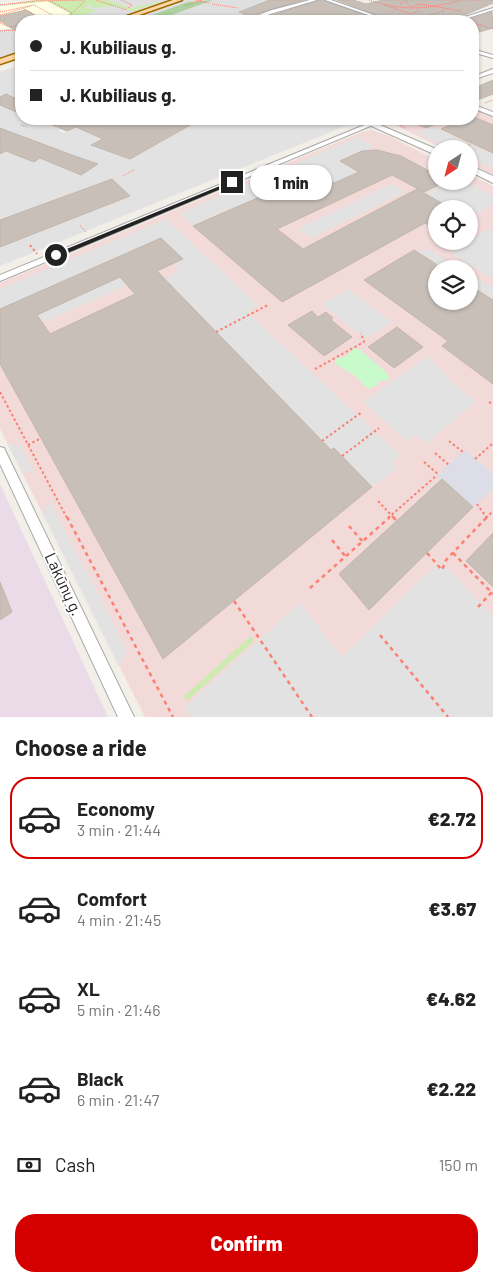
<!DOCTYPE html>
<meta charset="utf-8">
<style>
:root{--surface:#fff;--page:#f2f2f2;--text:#222;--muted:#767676;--line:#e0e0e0;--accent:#d40000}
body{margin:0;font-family:Barlow,sans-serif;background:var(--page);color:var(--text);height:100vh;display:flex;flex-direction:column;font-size:19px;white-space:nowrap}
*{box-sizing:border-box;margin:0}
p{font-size:16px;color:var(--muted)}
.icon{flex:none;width:28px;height:28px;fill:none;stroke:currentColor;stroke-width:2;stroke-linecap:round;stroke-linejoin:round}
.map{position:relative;height:717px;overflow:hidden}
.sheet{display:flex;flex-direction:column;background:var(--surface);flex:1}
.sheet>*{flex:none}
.hud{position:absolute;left:15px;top:15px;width:464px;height:110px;border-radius:20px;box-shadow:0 1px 4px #0004;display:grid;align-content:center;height:110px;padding:0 15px;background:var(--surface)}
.needle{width:32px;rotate:216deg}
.controls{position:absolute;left:428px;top:140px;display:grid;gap:10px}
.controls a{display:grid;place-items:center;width:50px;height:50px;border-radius:50%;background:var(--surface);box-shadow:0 1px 4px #0004;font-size:25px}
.end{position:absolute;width:22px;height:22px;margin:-11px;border:6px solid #222;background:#fff;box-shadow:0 0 0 2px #fff}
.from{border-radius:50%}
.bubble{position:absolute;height:35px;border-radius:18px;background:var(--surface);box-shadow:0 1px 4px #0004;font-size:16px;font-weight:800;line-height:35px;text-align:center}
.hud b{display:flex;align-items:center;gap:18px;height:48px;font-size:19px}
.hud b+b{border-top:1px solid var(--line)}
.hud i{width:12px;height:12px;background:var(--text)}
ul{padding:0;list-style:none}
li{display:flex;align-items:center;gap:15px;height:82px;margin:0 10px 8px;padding:0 5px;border:2px solid transparent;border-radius:20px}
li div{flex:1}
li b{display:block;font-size:19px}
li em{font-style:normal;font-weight:800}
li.on{border-color:var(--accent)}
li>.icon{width:45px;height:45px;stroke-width:1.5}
h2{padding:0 15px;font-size:22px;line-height:60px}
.pay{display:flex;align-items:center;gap:12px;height:55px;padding:0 15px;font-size:19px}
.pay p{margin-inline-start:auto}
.primary-button{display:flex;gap:10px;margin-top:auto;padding:10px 15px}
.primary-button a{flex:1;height:58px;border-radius:20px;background:var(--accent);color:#fff;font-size:20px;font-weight:800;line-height:58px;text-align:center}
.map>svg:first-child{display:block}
.residential{fill:#e0dfdf}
.commercial{fill:#f2dad9;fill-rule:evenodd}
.industrial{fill:#ebdbe8}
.education{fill:#ffffe5}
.grass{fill:#cdebb0}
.forest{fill:#add19e}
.park{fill:#c8facc}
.parking{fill:#e2e2e2}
.plaza{fill:#dddde8}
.building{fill:#c7bfb8;stroke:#c4b6ab;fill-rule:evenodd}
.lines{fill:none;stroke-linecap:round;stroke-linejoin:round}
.minor-casing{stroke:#a9a9a9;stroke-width:2}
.tertiary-casing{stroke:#a9a9a9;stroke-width:2}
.primary-casing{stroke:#a06b00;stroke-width:3}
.path-far2{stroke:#fa8072;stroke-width:1;stroke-dasharray:1 1;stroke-linecap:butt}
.path-far1{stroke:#fa8072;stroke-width:2;stroke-dasharray:2.5 2.5;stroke-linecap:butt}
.path{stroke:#fa8072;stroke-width:2.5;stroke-dasharray:4 4;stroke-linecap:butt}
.minor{fill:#fff;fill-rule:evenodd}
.tertiary{fill:#fff;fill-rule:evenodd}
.primary{fill:#fcd6a4;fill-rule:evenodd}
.route{fill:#222}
.labels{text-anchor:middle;stroke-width:4;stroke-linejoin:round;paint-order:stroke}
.near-street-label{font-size:16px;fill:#222;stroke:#fff}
</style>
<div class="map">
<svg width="493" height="717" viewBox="0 0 493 717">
<rect width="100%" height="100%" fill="#f2efe9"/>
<path class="residential" d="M36,0H179L116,21H21V51L0,59V5Z
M185,0H311L267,11L240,21H128Z"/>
<path class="commercial" d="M473,108L493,116V175L469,163V149H444L395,125L392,121L393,119H472Z
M372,130L389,136L436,160V181H469V174L493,186V717H145L0,429V283L362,132ZM436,209H469V241H436ZM436,269H469V301H436Z"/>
<path class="industrial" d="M0,484L108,717H0Z"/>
<path class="education" d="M47,1L70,13L66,17L47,21H21V27L0,30V6Z"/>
<path class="grass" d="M36,0H108L130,8L166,0L134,11L114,6L94,8L89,5L85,7L96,11L62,21H47L66,17L70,13L47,1L0,6Z
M251,636L254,641L187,701L184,696Z"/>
<path class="forest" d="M213,0L166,17L152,15L188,2Z"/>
<path class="park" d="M354,348L360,350L388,374L389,380L379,381L376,386L368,389L355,376L336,364L335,359L345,357Z"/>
<path class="parking" d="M21,64V100L8,105L21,111V119H39L61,129L59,131L64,133L76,127L103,139L92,145L130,159L201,119H329L348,125L0,266V247L130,196L112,179L0,220V152L6,151L34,162L40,158L81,174L97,164L0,128V72Z
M432,126L493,154V169L469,158V149H450L417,133Z
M358,137L374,147L340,160L359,172L334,183L317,172L193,226L180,213Z
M444,181H465L493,196V204L469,218V209H452L423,193Z
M391,184L405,192L312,238L298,229Z
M166,219L258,305L247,312L400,455L392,463L397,469L372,487L334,448L331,450L165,279L179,270L173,264L183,259L161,239L0,309V289Z
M489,229L493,231V279L449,252Z
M414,250H430L461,269H443Z
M469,273L493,288V300L469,285Z
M120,277L127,285L43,323L37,315Z
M348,289L392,322L365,339L322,304Z
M428,356L453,383L476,401L426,444L416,435L408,442L363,402Z
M7,443L20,445L35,473L22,472Z
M50,502L127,650L119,667L43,514Z
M440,561L493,616V717H191L185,707L300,603L342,657Z"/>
<path class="plaza" d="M465,450L493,474V489L473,507L436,476Z"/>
<path class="building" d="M270,0H303L249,16L239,12Z
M319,0H323L381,21L258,20Z
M337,0H353L366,4L383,0H493V3L451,21H393Z
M26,10L45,21H21V34L0,21V16Z
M492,12L493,28L472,34V21H464Z
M493,80V94L472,102V89Z
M6,94L21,101V114L0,105V97Z
M472,116L493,125V153L441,129L463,119H472Z
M38,119H201L130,159L91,145L103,139L76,127L67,131Z
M405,119H448L426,128Z
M0,128L72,155L98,164L81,175L40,158L34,162L6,151L0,154Z
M377,150L401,156L429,171L426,172L436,177V181L445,182L424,192L392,175L277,229L303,249L417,189L452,209H436V230L425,223L282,302L193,226L317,172L334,183L359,172L340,161L362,151Z
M112,179L130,196L0,247V220Z
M161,238L183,259L157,271L331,450L334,448L372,487L163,659L0,364V309ZM120,277L135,294L50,334L37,315Z
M414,250L436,264V301H469V285L493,300V384L442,346L448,341L364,280Z
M312,311L318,317L326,312L333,318L331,320L352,337L324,356L288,325Z
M397,327L423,347L394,368L368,347Z
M442,479L473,507L369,610L339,574Z
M493,533V587L466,561Z
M0,582L12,612L0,620Z"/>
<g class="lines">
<g class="minor-casing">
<path id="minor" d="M310,0H317L247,21H242L272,10Z
M325,0H331L391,21H386Z
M493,8V10L459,21H453Z
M472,49L493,55V58L472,52Z
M493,69V73L472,80V77Z
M472,104L493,112V116L472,108Z
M379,119H387L0,281V275Z
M0,447L4,448L134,717H118L0,464Z"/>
</g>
<g class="tertiary-casing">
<path id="tertiary" d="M356,119H366L436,149V155Z
M469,165L493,176V183L469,171Z"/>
</g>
<g class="primary-casing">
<path id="primary" d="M173,0H182L122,21H113Z
M21,52V57L0,64V59Z"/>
</g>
<path class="path-far2" d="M96,0L127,10
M121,0L132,5L128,8
M196,0L209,3
M369,0C404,12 428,9 462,0
M474,0H477
M491,0H493
M50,1L72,13
M407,2L411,7L420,4L461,11
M212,4L238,8
M400,4L408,0
M0,5L36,1L84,0
M385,5L411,14L419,11L418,9
M185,6L202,0
M24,9L44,20
M0,12L34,5L54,16L38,21
M0,15L31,6
M52,18L59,17L54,16
M50,21L67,17
M64,21L86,0
M436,21L424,17L444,11L442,10
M0,23L9,27L21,25
M474,23L493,29
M0,31L21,30
M485,103L493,100
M338,119L352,124
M391,121L405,128
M21,125L27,127
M440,145L447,149
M462,149L471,144
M123,176L135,169
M80,225L86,232"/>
<path class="path-far1" d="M30,245L37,254
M216,332L268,305
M315,369L364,342L361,333
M0,392L67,518
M489,402L493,404
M322,441L362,412
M449,441L463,452
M28,445L41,438
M435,453L449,465
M342,456L379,428
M475,459L492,444
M424,462L438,474
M378,501L394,518
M477,504L487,518
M388,518L436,476
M486,518L493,511"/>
<path class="path" d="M67,517L173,717
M393,517L397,521
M349,526L363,542
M332,540L346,557
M427,553L442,570L446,560L487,517
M453,553L493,594
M310,588L390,517
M234,601L312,717
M478,607L492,592
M380,635L448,717"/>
<use href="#minor" class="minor"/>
<use href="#tertiary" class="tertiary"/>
<use href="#primary" class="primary"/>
</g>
<path class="route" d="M232,181L235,183L58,257L52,255Z"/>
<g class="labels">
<g class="near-street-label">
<text transform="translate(64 584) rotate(65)" y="6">Lakūnų g.</text>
</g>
</g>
</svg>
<div class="controls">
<a><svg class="needle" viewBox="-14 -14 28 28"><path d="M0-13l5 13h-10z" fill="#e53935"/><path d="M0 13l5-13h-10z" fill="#767676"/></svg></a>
<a><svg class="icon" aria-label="locate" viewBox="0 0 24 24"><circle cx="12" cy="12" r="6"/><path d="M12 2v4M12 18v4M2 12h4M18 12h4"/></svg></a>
<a><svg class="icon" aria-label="layers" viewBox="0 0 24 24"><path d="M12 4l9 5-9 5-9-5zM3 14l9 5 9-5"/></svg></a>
</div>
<i class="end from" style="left:56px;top:255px"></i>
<i class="end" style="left:232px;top:182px"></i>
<div class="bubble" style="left:250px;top:165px;width:82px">1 min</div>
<div class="hud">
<b><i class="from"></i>J. Kubiliaus g.</b>
<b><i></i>J. Kubiliaus g.</b>
</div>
</div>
<section class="sheet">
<h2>Choose a ride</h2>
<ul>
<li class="on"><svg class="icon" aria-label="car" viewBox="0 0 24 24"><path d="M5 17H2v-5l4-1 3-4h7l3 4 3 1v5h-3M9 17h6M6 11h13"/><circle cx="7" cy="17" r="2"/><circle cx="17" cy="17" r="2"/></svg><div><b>Economy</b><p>3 min · 21:44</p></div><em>€2.72</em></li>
<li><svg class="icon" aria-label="car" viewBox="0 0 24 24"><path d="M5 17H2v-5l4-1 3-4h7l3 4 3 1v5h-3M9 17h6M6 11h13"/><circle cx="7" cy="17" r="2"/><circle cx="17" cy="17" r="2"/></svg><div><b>Comfort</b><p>4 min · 21:45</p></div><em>€3.67</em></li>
<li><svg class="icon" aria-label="car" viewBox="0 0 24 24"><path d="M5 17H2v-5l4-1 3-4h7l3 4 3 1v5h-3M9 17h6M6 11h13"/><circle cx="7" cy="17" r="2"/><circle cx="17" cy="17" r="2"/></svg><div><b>XL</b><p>5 min · 21:46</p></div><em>€4.62</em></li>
<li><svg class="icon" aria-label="car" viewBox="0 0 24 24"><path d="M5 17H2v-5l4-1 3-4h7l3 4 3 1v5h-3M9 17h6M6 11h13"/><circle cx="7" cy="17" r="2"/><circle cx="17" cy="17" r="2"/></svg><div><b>Black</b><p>6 min · 21:47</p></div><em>€2.22</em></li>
</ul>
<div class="pay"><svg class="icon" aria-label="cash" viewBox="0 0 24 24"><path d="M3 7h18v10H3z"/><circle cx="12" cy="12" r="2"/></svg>Cash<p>150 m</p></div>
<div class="primary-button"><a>Confirm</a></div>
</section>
